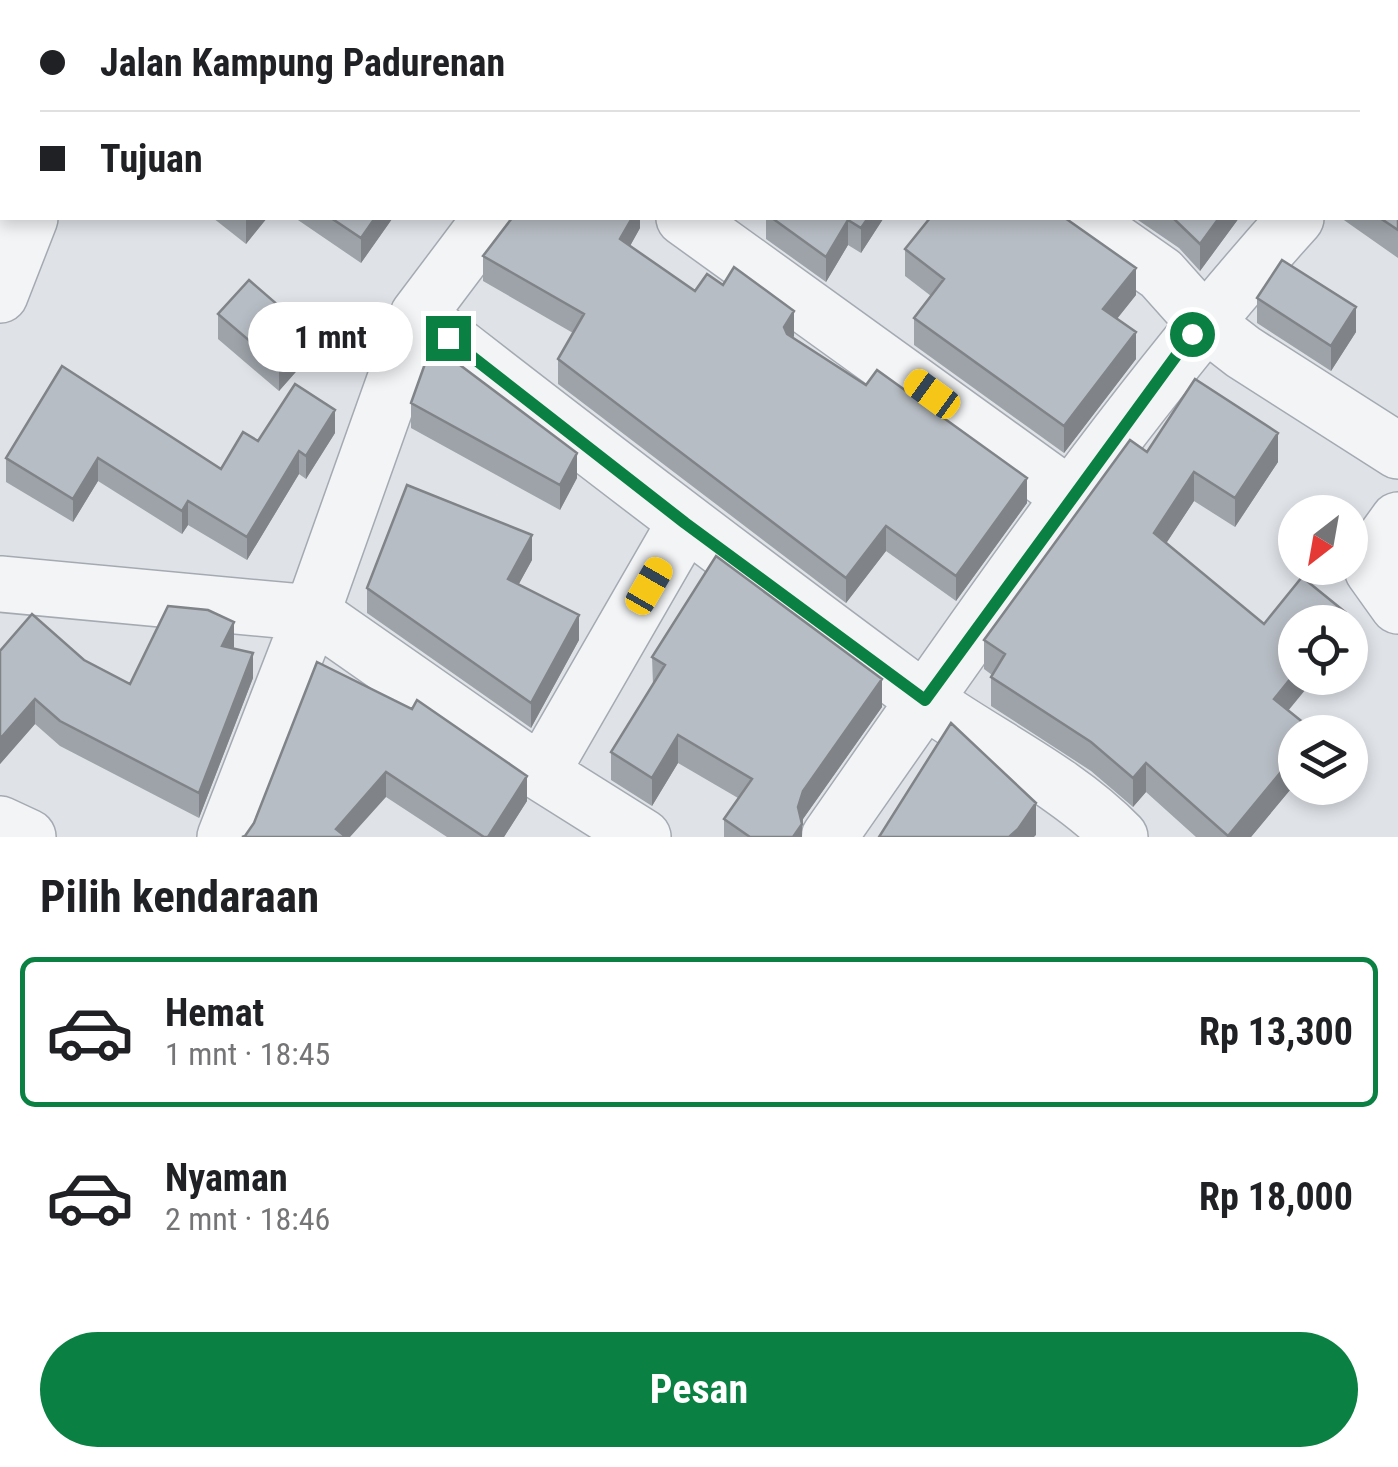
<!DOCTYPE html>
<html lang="id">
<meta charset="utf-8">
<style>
:root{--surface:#fff;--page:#f2f2f2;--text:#202124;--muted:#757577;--line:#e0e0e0;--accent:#0b8043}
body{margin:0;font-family:"Roboto Condensed",sans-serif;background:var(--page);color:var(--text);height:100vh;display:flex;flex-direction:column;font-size:38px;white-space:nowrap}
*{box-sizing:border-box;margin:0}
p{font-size:32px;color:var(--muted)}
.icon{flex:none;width:55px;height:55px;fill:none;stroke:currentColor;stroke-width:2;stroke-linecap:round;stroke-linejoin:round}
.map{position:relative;height:837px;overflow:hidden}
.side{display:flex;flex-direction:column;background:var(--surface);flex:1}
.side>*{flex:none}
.hud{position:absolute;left:0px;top:0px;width:1400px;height:220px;box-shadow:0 5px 15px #0003;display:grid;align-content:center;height:220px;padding:0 40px;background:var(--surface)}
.needle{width:65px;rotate:211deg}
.controls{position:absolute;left:1278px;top:495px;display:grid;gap:20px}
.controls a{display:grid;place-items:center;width:90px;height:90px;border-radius:50%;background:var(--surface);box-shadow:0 5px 15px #0003;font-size:50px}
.end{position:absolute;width:45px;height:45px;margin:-22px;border:12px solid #0b8043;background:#fff;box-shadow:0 0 0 5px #fff}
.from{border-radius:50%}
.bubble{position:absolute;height:70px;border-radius:35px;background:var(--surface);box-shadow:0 5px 15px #0003;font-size:32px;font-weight:700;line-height:70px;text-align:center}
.car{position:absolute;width:30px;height:60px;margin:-30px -15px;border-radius:12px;box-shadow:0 0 8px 2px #0007;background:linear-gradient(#f5c518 24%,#345 0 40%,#f5c518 0 76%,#345 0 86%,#f5c518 0)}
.hud b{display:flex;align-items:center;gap:35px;height:95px;font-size:38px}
.hud b+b{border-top:2px solid var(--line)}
.hud i{width:25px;height:25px;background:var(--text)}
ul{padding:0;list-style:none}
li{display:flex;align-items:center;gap:30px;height:150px;margin:0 20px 15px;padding:0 20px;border:5px solid transparent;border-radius:15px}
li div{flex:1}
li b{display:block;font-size:38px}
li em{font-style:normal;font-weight:700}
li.current{border-color:var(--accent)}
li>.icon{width:90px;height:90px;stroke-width:1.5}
h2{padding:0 40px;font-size:45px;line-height:120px}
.primary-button{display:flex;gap:20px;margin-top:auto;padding:20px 40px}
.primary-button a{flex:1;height:115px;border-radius:60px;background:var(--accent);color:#fff;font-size:40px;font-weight:700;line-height:115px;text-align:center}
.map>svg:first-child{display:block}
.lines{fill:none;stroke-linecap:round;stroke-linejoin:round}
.minor-casing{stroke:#a5aab2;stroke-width:58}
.minor{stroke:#f2f4f6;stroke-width:55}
.wall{fill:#9da3a9}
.shaded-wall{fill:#808489}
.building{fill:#b7bdc4;stroke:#808489;stroke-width:2.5}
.route{stroke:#0b8043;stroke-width:12}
</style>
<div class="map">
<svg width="1398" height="837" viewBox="0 0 1398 837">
<rect width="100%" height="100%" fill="#dfe3e8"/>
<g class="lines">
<g class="minor-casing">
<path id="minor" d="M632,0L636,2
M1045,0L1049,2
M112,2L113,0
M1398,95V94
M0,117L2,119
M684,218L1071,497
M1081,218L1161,274L1203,321L1243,352L1398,451
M0,295L30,218
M418,315C582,443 747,569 915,693C981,742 1063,778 1120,837
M1398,520L1380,545L1373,571L1398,606
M0,584L312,613L541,773L643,837
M541,773L685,523
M0,824L28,837
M225,837L312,613L418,315L491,218
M829,837C977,625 1123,410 1296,218"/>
</g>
<use href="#minor" class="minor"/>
</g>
<path class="wall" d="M0,0L2,2V87H0Z
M316,0H565L563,2H319Z
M1398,154V258L1341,218H1398Z
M213,218H267L246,244Z
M295,218H392V219L361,263Z
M640,218V228L630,246L695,291L794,336L793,338L1027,503L956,601L886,551L846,603L558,384V359L573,333L483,281V256Z
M766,218H883V219L861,253L848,245L826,282L766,239Z
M1135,218H1239L1200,271L1179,248Z
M905,249L1136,295L1117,319L1136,359L1064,453L914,345V318L931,296L905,276Z
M1257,298L1356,332L1331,371L1257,323Z
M218,314L309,357L279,391L218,339Z
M62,366L221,469L258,441L335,433L306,479L299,474L247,560L188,525L182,534L98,481L73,522L6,482V458Z
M411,403L577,478L560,510L411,428Z
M1147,452L1278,462L1235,527L1194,501L1166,543L1264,624L1345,622L1288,710L1295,732V784L1251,837H1196L1146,792L1133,807L1091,771L991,706V677L992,675L984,669V640Z
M532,560L518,585L579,640L531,728L367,613V588Z
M234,647L233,649L253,678L199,818L60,746L35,724L0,764V651L84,660L130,684Z
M652,657L882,707L803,819L802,837H724V819L738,798L678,763L652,806L611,780V752L653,685Z
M317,662L527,801L504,837H447L386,797L245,836L254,823Z"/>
<path class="shaded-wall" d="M163,0H181L179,2H161Z
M546,0H565L563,2H546Z
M2,125V150L0,155V129Z
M1,160V186L0,187V161Z
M246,218H267L246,244Z
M375,218H392V219L361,263V238Z
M632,218H640V228L620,264V239Z
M868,218H883V219L861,253V228Z
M1219,218H1239L1200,271V244Z
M848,220V245L826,282V257Z
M1136,268V295L1103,336V309Z
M1356,307V332L1331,371V346Z
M794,311V336L784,352V327Z
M309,332V357L279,391V366Z
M1136,332V359L1064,453V426Z
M335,410V433L306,479V456Z
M1278,433V462L1235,527V498Z
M299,451V474L247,560V537Z
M577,453V478L560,510V485Z
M98,458V481L73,522V499Z
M1194,472V501L1154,562V533Z
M1027,478V503L956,601V576Z
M188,501V525L182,534V511Z
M886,526V551L846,603V578Z
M532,535V560L508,604V579Z
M1345,612V622H1336Z
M579,615V640L531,728V703Z
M234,622V647L222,671V646Z
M253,653V678L199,818V793Z
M1295,673V678H1315L1274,728V699Z
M882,679V707L803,819L802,824V837H793L798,807L803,791Z
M35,699V724L0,764V739Z
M678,735V763L652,806V778Z
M1295,755V784L1251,837H1228Z
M1146,763V792L1133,807V778Z
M386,772V797L350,837H336V829Z
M527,776V801L504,837H488Z
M1036,803V835L1034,837H1009Z"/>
<path class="building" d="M0,0H93L96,2H2V62H0Z
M131,0H163L161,2H129Z
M343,0H546L549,2H346Z
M660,0H710L713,2H658Z
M777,0H1003L1002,2H775Z
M1398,154V230L1380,218H1398Z
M331,218H375L361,238Z
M512,218H632L620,239L695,291L707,274L723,285L734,267L794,311L784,327L787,334L866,385L877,370L1027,478L956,576L886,526L846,578L558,359L584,314L483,256Z
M772,218H868L861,228L848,220L826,257Z
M930,218H1065L1136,268L1103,309L1136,332L1064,426L914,318L944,279L905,249Z
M1173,218H1219L1200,244Z
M1282,260L1356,307L1331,346L1257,298Z
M249,280L309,332L279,366L218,314Z
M432,344L577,453L560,485L411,403Z
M62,366L221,469L243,432L258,441L295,384L335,410L306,456L299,451L247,537L188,501L182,511L98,458L73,499L6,458Z
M1195,379L1278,433L1235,498L1194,472L1154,533L1264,624L1302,577L1345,612L1336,622H1295V673L1274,699L1315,732H1295V755L1228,836L1146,763L1133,778L1091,742L991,677L1005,654L984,640L1130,440L1147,452Z
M407,485L532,535L508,579L579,615L531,703L367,588Z
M716,556L882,679L803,791L798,807L802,824L793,837H750L724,819L752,779L678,735L652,778L611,752L665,665L652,657Z
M168,606L208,610L234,622L222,646L253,653L199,793L60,721L35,699L0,739V651L32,614L84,660L130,684Z
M317,662L412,709L417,700L527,776L488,837H484L386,772L336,829L346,837H242L245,836L254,823Z
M951,723L1036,803L1018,829L1009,837H879Z"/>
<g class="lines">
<path class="route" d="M448,338L685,523L925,700L1192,334"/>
</g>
</svg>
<div class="controls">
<a><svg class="needle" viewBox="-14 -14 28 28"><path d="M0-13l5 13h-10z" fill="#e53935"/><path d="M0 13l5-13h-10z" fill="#757577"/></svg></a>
<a><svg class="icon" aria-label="locate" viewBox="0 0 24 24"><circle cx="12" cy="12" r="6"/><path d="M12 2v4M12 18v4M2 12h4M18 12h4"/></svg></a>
<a><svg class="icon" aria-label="layers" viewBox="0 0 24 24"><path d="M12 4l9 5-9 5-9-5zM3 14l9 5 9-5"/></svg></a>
</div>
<i class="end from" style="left:1192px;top:334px"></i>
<i class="end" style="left:448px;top:338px"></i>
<div class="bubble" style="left:248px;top:302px;width:165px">1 mnt</div>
<i class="car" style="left:932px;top:394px;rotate:306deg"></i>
<i class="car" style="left:649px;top:586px;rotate:30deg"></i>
<div class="hud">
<b><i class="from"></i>Jalan Kampung Padurenan</b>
<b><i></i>Tujuan</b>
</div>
</div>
<section class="side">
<h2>Pilih kendaraan</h2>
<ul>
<li class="current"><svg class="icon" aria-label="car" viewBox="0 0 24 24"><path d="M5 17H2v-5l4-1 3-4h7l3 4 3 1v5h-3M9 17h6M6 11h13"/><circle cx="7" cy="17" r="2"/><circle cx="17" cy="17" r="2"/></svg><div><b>Hemat</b><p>1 mnt · 18:45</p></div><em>Rp 13,300</em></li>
<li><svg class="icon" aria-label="car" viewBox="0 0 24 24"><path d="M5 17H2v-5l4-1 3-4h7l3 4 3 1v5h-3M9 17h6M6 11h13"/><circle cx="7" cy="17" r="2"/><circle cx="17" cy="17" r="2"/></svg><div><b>Nyaman</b><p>2 mnt · 18:46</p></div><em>Rp 18,000</em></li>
</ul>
<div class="primary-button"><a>Pesan</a></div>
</section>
